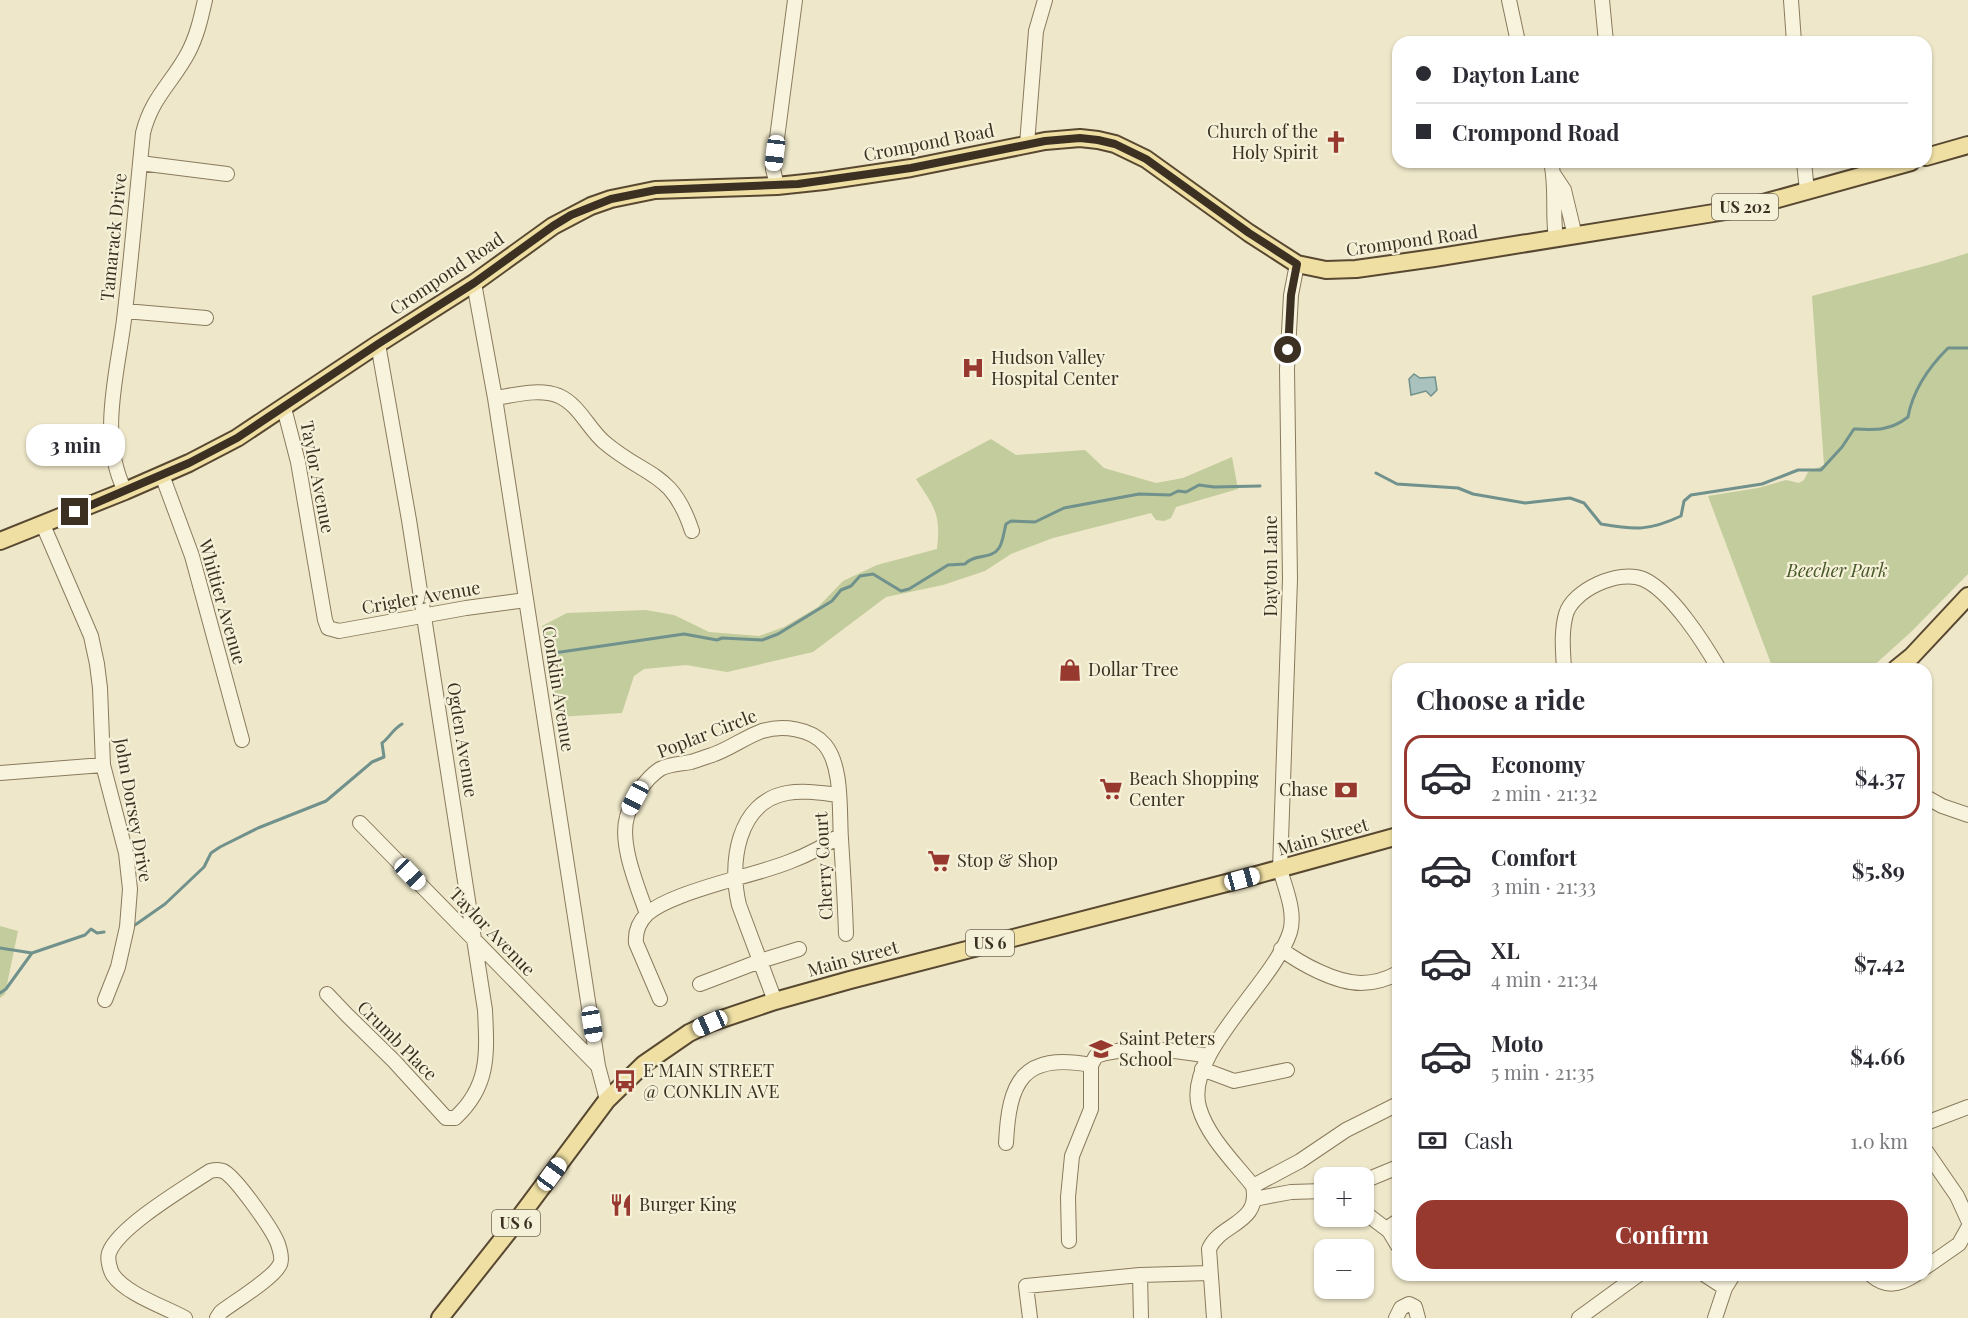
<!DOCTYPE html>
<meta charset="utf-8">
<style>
:root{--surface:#fff;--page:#f7f7f7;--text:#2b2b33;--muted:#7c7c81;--line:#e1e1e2;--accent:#98392f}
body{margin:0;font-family:"Playfair Display",serif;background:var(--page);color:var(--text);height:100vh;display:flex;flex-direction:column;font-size:22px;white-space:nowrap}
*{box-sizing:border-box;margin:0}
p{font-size:20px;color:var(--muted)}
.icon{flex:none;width:33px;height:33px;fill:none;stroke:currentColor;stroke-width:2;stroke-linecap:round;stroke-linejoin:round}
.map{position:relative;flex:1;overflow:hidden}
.panel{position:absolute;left:1392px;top:663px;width:540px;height:618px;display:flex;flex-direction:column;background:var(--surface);border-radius:18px;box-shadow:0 2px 4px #0004}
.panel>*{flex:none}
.hud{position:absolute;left:1392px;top:36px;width:540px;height:132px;border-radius:18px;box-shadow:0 2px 4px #0004;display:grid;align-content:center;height:132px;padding:0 24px;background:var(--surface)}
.buttons{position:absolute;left:1314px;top:1167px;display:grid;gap:12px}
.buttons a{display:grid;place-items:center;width:60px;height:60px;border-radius:12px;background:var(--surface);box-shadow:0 2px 4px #0004;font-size:30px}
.end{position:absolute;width:27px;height:27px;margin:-14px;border:8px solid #3b3021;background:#fff;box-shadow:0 0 0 3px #fff}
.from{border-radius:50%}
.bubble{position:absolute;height:42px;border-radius:18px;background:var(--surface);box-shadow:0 2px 4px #0004;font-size:20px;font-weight:700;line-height:42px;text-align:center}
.car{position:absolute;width:18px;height:36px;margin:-18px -9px;border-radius:8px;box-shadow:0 0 4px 2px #0007;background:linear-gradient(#fff 24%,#345 0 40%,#fff 0 76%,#345 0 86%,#fff 0)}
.hud b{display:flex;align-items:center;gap:21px;height:57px;font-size:22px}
.hud b+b{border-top:2px solid var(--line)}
.hud i{width:15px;height:15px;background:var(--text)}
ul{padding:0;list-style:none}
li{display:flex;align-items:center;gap:18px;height:84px;margin:0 12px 9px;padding:0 12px;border:3px solid transparent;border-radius:18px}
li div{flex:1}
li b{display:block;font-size:22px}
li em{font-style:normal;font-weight:700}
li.selected{border-color:var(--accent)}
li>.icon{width:54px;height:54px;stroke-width:1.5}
h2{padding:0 24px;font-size:27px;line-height:72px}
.pay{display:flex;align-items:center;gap:15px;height:66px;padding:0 24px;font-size:22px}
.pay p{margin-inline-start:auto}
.action{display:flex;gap:12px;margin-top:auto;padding:12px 24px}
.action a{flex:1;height:69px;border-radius:18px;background:var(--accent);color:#fff;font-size:24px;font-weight:700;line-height:69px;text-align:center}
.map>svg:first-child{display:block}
.green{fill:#c2cc9c}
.water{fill:#a9c2be;stroke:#70918c;stroke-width:1.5}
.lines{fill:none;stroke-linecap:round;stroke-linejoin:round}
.stream{stroke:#70918c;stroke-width:3}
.minor-casing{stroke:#8a7a5e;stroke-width:16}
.major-casing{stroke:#584831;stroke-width:20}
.minor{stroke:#f8f3dc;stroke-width:14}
.major{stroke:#efdfa3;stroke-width:16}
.route{stroke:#3b3021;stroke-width:8}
.labels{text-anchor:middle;stroke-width:4.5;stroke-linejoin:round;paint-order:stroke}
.shield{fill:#f5f0d8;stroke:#736a58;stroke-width:1.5}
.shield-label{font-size:16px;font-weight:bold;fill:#3b3021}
.poi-label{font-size:18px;fill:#3b3021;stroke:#f5f0d8;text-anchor:start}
.street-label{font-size:18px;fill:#3b3021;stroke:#f5f0d8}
.park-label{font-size:18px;font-style:italic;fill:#465728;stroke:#f5f0d8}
</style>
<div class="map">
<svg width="1968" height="1318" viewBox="0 0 1968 1318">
<rect width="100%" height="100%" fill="#eee7c9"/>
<path class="green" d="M1968,253V574L1912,631L1870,669H1773L1708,496L1758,488L1786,480L1799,483L1804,480L1808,472L1824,465L1812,296L1936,263Z
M991,439L1016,455L1085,450L1104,468L1156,483L1183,478L1232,457L1238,489L1176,507L1171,518L1164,521L1156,520L1151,513L1053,538L1011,554L985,571L943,585L886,597L813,652L727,672L686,665L644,669L634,676L622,713L558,717L542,626L567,613L646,610L674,615L709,632L759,636L784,627L818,607L843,581L877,565L937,549C941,514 935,508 916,479Z
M0,926L18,931L5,994L0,998Z"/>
<path class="water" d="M1414,374L1420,378L1435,377L1437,390L1431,396L1426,391L1411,395L1409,379Z"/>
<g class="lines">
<path class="stream" d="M1376,473L1397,484L1458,488L1473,494L1525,503L1570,498L1584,503L1601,524C1635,530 1649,531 1681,516L1684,501L1691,495L1762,484L1798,470H1821L1842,447L1854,429C1876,430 1890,431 1908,417C1913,389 1929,367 1948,348H1968
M547,654L684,634L717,640L722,638L762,640L778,634L832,601L841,590L851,586L860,576L873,574L901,591L909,589L948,565L965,564C975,553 991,560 999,548C1003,542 1004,531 1006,524L1011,521L1035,522L1064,508L1139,494L1170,495L1178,491L1186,492L1199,485L1214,487L1260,486
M135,925L165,904L204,867L211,853L220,847L258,828L326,801L372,762L384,757L382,743C390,737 393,729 402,724
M0,948L32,953L85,935L91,929L97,933L104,932
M0,993L6,989L32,953"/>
<g class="minor-casing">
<path id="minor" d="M1509,0L1518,42
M1602,0L1606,42
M1791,0L1794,42
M1027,144L1036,31L1045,0
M1551,162C1557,187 1552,213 1556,239
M1804,162L1807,191
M140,163L227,174
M1554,175L1564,190L1575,236
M777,186L773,169L795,0
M474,283L495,398L598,1066L607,1100
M125,311L206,318
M495,398C516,395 539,388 559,396C579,405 588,428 604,442C646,478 672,470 692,531
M284,408L298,462L325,620L328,628L339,631L466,608L526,600
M162,475L192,556L242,740
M125,491C97,434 119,370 125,311C132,252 137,192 143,133C152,97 172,83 188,53C197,36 201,18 205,0
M43,525L91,636L97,664L100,688L103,765L126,853L130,889L127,927L118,967L105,1000
M1564,669C1563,651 1561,632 1566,614C1573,590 1619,569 1643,579C1671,591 1704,643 1719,669
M0,773L103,765
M1926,797L1942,806L1968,815
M360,823L598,1066
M647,914C638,888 619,844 627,817C631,800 645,779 660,769C669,764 680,764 691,762C698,760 705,757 712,755C730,749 745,737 762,731C782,725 811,728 825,745C843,767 839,812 841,839C843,870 845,902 846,934
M1281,949C1301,964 1336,983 1361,983C1373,983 1387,979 1398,973
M700,984L760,961L799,949
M327,994L347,1015L394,1061L446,1118H455C490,1086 487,1053 485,1010L409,520L378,344
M660,999L636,943C635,932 639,922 647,914C665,898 711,886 733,879C771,869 809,858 840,835
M775,1001L739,905C729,864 737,802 787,793C804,790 821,793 839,795
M1202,1069L1234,1081L1287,1070
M1926,1123L1968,1107
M1006,1143C1009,1082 1022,1052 1091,1065
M1926,1151L1957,1196L1968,1220
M1364,1181L1398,1167
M1253,1186L1300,1161L1346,1130L1398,1104
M1254,1199L1291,1192L1324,1191
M1364,1212L1389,1231
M1398,1221L1392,1225L1389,1231L1398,1246
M1069,1241L1068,1197L1072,1156L1091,1109V1065L1096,1056C1133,1044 1172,1050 1209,1056
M1926,1267L1959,1244L1968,1228
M1140,1275L1210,1273
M1705,1275L1725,1288
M1871,1275C1886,1288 1899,1285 1915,1275
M185,1318C165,1307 126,1294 113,1275C110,1270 107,1259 109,1253C118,1227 186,1187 210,1171C214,1170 218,1169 223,1171C235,1176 273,1230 278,1244C280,1250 283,1261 279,1266C272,1279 234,1302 221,1312L217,1318
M1030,1318L1026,1286L1140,1275L1141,1318
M1214,1318L1209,1249C1220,1223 1261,1224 1253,1186C1234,1162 1207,1136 1199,1107C1184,1054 1274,983 1290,932C1296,912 1285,888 1280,869L1290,579L1287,369L1291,295L1297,264
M1396,1318L1401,1308L1409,1304L1415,1307L1418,1318
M1579,1318L1638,1275
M1715,1318L1725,1288L1733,1275"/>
</g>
<g class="major-casing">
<path id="major" d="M1926,157L1968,145
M0,541L125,491L189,463L237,438L378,344L474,283L553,226L591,206L611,199L655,190L777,186L824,181L911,168L1045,141L1080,138L1098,140L1115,144L1146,159L1249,233L1297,264L1326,270L1356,269L1434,258L1726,211L1767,202L1911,162
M1896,669L1912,656L1968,596
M440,1318L516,1222L607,1100L644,1064L689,1033L710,1023L775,1001L850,980L1242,879L1398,836"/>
</g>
<use href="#minor" class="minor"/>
<use href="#major" class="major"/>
</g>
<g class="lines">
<path class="route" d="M75,512L189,463L237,438L378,344L474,283L553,226L571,215L611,199L656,190L798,184L911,168L1045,141L1080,138L1098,140L1115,144L1146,159L1249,233L1297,264L1291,295L1288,350"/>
</g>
<defs>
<g id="church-bare" transform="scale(1.8)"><path d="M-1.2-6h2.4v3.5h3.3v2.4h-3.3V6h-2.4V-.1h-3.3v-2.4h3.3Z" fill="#98392f" stroke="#f5f0d8" stroke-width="2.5" paint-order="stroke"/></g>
<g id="hospital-bare" transform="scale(1.8)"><path d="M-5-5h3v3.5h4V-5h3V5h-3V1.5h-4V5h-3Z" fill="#98392f" stroke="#f5f0d8" stroke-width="2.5" paint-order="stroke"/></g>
<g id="shop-bare" transform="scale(1.8)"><path d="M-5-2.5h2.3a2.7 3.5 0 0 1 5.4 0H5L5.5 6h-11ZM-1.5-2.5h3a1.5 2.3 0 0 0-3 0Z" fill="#98392f" stroke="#f5f0d8" stroke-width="2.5" paint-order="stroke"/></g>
<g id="supermarket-bare" transform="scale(1.8)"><path d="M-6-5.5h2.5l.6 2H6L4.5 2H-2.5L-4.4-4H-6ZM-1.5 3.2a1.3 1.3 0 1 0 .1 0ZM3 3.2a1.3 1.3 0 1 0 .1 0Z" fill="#98392f" stroke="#f5f0d8" stroke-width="2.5" paint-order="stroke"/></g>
<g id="bank-bare" transform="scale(1.8)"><path d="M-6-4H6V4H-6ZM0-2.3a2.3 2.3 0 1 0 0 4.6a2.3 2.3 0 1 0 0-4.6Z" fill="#98392f" stroke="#f5f0d8" stroke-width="2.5" paint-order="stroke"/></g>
<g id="school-bare" transform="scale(1.8)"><path d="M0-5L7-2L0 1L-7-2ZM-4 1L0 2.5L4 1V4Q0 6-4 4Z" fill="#98392f" stroke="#f5f0d8" stroke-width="2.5" paint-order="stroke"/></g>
<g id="bus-bare" transform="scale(1.8)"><path d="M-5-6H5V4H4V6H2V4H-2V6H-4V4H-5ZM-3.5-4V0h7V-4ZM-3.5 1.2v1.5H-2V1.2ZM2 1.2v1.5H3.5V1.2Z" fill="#98392f" stroke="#f5f0d8" stroke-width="2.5" paint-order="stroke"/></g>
<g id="restaurant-bare" transform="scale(1.8)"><path d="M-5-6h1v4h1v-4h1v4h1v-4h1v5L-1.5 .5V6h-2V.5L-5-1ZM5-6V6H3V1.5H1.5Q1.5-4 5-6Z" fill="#98392f" stroke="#f5f0d8" stroke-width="2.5" paint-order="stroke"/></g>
</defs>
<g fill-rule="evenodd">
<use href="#church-bare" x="1336" y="142"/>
<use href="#hospital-bare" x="973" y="368"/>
<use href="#shop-bare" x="1070" y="670"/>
<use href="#supermarket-bare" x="1111" y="789"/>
<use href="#bank-bare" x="1346" y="790"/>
<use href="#supermarket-bare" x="939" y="861"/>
<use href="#school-bare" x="1101" y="1049"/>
<use href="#bus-bare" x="625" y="1081"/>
<use href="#restaurant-bare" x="621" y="1205"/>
</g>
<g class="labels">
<g class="shield">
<rect x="1712" y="194" width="66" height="26" rx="4.5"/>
<rect x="966" y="930" width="48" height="26" rx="4.5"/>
<rect x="492" y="1210" width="48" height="26" rx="4.5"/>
</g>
<g class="shield-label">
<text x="1745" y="213">US 202</text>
<text x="990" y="949">US 6</text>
<text x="516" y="1229">US 6</text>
</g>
<g class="poi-label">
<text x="1318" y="138" text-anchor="end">Church of the<tspan x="1318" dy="21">Holy Spirit</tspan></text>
<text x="991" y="364">Hudson Valley<tspan x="991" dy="21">Hospital Center</tspan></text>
<text x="1088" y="676">Dollar Tree</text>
<text x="1129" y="785">Beach Shopping<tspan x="1129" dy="21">Center</tspan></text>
<text x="1328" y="796" text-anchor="end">Chase</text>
<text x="957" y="867">Stop &amp; Shop</text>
<text x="1119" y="1045">Saint Peters<tspan x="1119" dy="21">School</tspan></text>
<text x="643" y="1077">E MAIN STREET<tspan x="643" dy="21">@ CONKLIN AVE</tspan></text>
<text x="639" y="1211">Burger King</text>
</g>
<g class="street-label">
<text transform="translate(929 143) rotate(-11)" y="6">Crompond Road</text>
<text transform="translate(114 237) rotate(-84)" y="6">Tamarack Drive</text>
<text transform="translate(1412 241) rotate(-8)" y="6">Crompond Road</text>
<text transform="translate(447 274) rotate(-34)" y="6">Crompond Road</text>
<text transform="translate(317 477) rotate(79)" y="6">Taylor Avenue</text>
<text transform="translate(1271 566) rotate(-90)" y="6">Dayton Lane</text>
<text transform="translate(421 598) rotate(-10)" y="6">Crigler Avenue</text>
<text transform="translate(222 602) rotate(74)" y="6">Whittier Avenue</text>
<text transform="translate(558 689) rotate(81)" y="6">Conklin Avenue</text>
<text transform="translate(707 734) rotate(-21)" y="6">Poplar Circle</text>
<text transform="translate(462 740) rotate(81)" y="6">Ogden Avenue</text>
<text transform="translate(133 810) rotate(80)" y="6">John Dorsey Drive</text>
<text transform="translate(1323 837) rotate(-16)" y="6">Main Street</text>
<text transform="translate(824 866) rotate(-93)" y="6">Cherry Court</text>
<text transform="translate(492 932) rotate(46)" y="6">Taylor Avenue</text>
<text transform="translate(853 959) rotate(-15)" y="6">Main Street</text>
<text transform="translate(397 1041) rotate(45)" y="6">Crumb Place</text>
</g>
<g class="park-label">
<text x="1837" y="577">Beecher Park</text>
</g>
</g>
</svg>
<div class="buttons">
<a>+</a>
<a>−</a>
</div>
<i class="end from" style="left:1288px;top:350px"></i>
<i class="end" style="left:75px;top:512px"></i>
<div class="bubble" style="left:26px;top:424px;width:99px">3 min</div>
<i class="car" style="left:775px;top:153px;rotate:187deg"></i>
<i class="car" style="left:635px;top:798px;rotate:208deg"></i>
<i class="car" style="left:410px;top:874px;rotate:136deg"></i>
<i class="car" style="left:1242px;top:879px;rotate:75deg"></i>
<i class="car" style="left:710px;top:1023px;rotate:246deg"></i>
<i class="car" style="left:592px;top:1024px;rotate:171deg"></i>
<i class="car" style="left:552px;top:1174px;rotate:36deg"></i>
<div class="hud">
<b><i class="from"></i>Dayton Lane</b>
<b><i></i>Crompond Road</b>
</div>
<section class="panel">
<h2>Choose a ride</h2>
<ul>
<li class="selected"><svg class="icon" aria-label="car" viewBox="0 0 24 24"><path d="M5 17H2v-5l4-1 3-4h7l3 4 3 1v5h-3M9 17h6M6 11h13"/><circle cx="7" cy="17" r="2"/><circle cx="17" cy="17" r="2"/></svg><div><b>Economy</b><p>2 min · 21:32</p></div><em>$4.37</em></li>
<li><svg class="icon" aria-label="car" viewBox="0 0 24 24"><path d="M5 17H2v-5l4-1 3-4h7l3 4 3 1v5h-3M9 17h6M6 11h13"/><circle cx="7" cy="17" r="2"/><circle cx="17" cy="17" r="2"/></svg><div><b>Comfort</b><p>3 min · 21:33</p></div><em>$5.89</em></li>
<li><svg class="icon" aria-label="car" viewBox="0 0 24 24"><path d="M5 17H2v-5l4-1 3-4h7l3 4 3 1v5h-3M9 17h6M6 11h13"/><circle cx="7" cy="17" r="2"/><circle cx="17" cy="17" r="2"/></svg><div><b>XL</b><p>4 min · 21:34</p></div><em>$7.42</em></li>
<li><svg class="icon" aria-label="car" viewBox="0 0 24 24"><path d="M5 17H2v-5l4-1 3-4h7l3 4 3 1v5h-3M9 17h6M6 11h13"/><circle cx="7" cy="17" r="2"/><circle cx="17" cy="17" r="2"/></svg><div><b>Moto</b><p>5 min · 21:35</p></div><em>$4.66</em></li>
</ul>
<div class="pay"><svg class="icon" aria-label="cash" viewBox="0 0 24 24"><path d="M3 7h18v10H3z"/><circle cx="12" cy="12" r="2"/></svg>Cash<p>1.0 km</p></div>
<div class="action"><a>Confirm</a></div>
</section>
</div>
